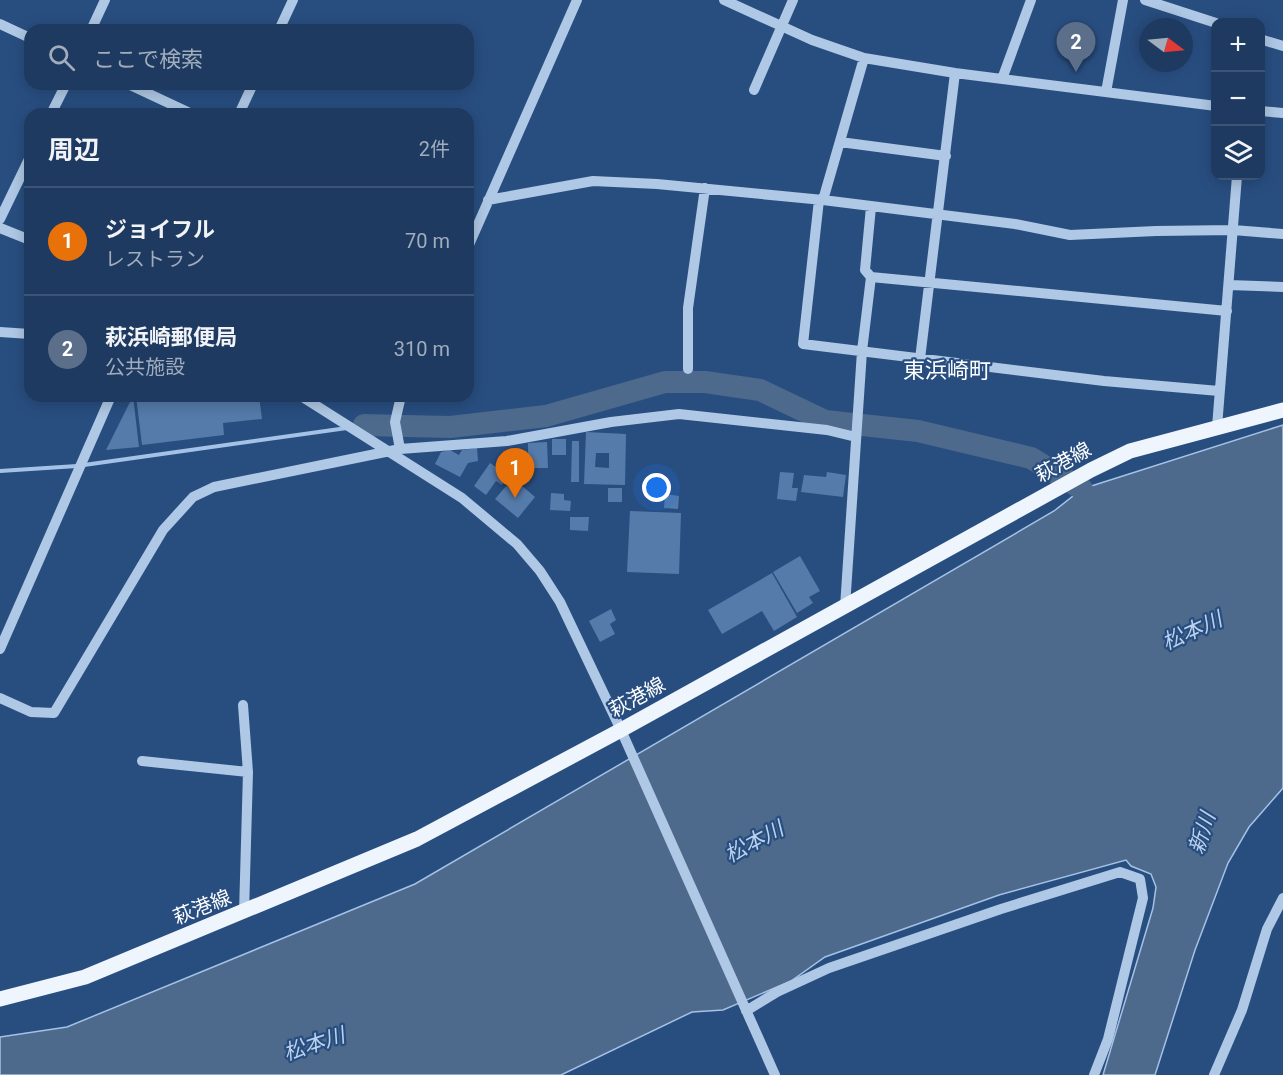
<!DOCTYPE html>
<html lang="ja">
<meta charset="utf-8">
<style>
:root{--surface:#1e3a60;--page:#264166;--text:#f1f3f6;--muted:#a1adbd;--line:#3c5475;--accent:#90b9f0}
body{margin:0;font-family:Roboto,"Noto Sans JP",sans-serif;background:var(--page);color:var(--text)}
.controls{position:absolute;right:18px;top:18px;display:grid;overflow:hidden;border-radius:12px;box-shadow:0 3px 15px #0003}
.controls button{width:54px;height:54px;display:grid;place-items:center;padding:0;border:0;border-bottom:2px solid var(--line);background:var(--surface);color:var(--text);font:30px sans-serif}
.compass{position:absolute;left:1139px;top:18px;width:54px;height:54px;border-radius:50%;background:var(--surface);box-shadow:0 3px 15px #0003;rotate:106deg}
.you{position:absolute;left:657px;top:488px;width:21px;height:21px;margin:-15px;border:4px solid #fff;border-radius:50%;background:#1a73e8;box-shadow:0 0 0 9px #1a73e833}
.badge{display:grid;place-items:center;width:39px;height:39px;border-radius:50%;background:var(--accent);color:#fff;font-size:20px;font-weight:700}
.pin{position:absolute;translate:-50% -50px;filter:drop-shadow(0 2px 3px #0008)}
.pin::after{content:'';position:absolute;top:32px;width:21px;height:18px;background:inherit;clip-path:polygon(0 0,100% 0,50% 100%)}
.list{margin:0;padding:0;list-style:none}
h2{display:flex;justify-content:space-between;align-items:center;height:78px;margin:0;padding:0 24px;font-size:26px}
h2 small{font-size:20px;font-weight:400;color:var(--muted)}
.list li{display:grid;grid-template-columns:39px 1fr auto;gap:18px;align-items:center;box-sizing:border-box;height:108px;padding:0 24px;border-top:2px solid var(--line)}
.list b{display:block;font-size:22px;white-space:nowrap}
.list p{margin:0;font-size:20px;white-space:nowrap;color:var(--muted)}
.list em{font-size:20px;font-style:normal;color:var(--muted)}
.icon{flex:none;width:33px;height:33px;fill:none;stroke:currentColor;stroke-width:2;stroke-linecap:round;stroke-linejoin:round}
.map{position:relative;flex:none;width:1283px;height:1075px;overflow:hidden}
.search{position:absolute;background:var(--surface);box-shadow:0 3px 15px #0003;left:24px;top:24px;width:450px;height:66px;display:flex;align-items:center;gap:15px;box-sizing:border-box;padding:0 21px;border-radius:18px;color:var(--muted);font-size:22px}
.panel{position:absolute;background:var(--surface);box-shadow:0 3px 15px #0003;left:24px;top:108px;width:450px;height:294px;border-radius:18px}
.map>svg:first-child{display:block}
</style>
<div class="map">
<svg width="1283" height="1075" viewBox="0 0 1283 1075">
<rect width="100%" height="100%" fill="#284e80"/>
<path fill="#4d698c" stroke="#a4c2e6" stroke-width="1.5" d="M1283 425V788L1249 827 1228 863 1195 950 1155 1075H1103L1153 908 1156 887 1151 874 1131 866 1126 860 999 895 825 957 791 981 723 1010 692 1012 561 1075H0V1037L67 1027 415 884 1054 511 1082 489Z"/>
<g fill="none" stroke-linecap="round" stroke-linejoin="round">
<path stroke="#a4c2e6" stroke-width="4" d="M355 426 364 425
M84 465 347 428
M0 471 77 466"/>
<path stroke="#4d698c" stroke-width="22" d="M364 425 450 427 546 416 665 382H705L760 390 825 421 918 431 1031 458 1082 489"/>
</g>
<path fill="#557baa" fill-rule="evenodd" d="M133 396 139 447 106 450Z
M136 396H259L262 419 223 423 224 435 142 445Z
M586 432 626 434 625 485 584 484ZM596 453H609V468L595 467Z
M552 439H566V455H552Z
M572 441H579V482H571Z
M547 442 548 468H528V443Z
M477 448 478 461 468 463 460 477 435 464 441 452 450 450 459 455 462 450Z
M490 463 509 476 502 485 496 481 486 495 474 486Z
M780 472 794 473 792 488H798L796 501 777 499Z
M827 472 846 475 843 497 801 492 804 475 826 477Z
M513 478 535 497 518 518 495 499Z
M608 488H622V502H608Z
M551 493 564 494V500L571 501 570 511 550 510Z
M665 494 679 496 678 509 664 508Z
M630 511 681 513 679 574 627 572Z
M570 517H589L588 531 570 530Z
M800 556 820 591 809 597 813 603 797 613 773 572Z
M772 573 797 617 774 631 762 611 722 634 708 610Z
M611 609 616 620 610 624 615 634 600 642 589 621Z"/>
<g fill="none" stroke-linecap="round" stroke-linejoin="round">
<path stroke="#afc8e5" stroke-width="10" d="M724 0 812 40 864 58 955 73 1216 106
M1145 0 1216 23
M0 24 30 38
M91 30 105 0
M279 30 293 0
M1260 39 1283 46
M1002 79 1031 0
M128 84 192 114
M754 90 793 0
M1106 92 1123 0
M1260 111 1283 113
M51 114 66 84
M239 114 253 84
M840 142 946 156
M488 200 593 181 657 184 823 200 1015 224 1070 235 1156 231 1233 230 1283 234
M819 200 803 344 1104 381 1219 391
M823 200 864 58
M0 219 30 157
M0 228 30 240
M468 247 577 0
M871 277 1227 311
M1229 285 1283 287
M0 332 30 334
M920 359 955 73
M688 369V308L705 188
M301 396 462 498 517 544 540 571 560 602 621 730 775 1075
M1217 427 1237 176
M400 449 395 422 401 396
M845 607 862 351 871 277 865 270 871 207
M0 649 111 396
M0 698 31 712 54 713 163 530 193 497 214 487 400 449 507 441 611 422 679 414 827 430 856 437
M243 705 248 772 244 913
M142 761 248 772
M746 1011 777 992 829 968 1001 909 1120 872 1140 879 1143 898 1108 1039 1094 1075
M1214 1075 1242 1010 1267 929 1283 898"/>
<path stroke="#eff5fd" stroke-width="15" d="M0 999 85 977 417 839 621 730 1091 470 1130 451 1283 410"/>
</g>
<g text-anchor="middle" dominant-baseline="central" stroke-width="4.5" stroke-linejoin="round" paint-order="stroke">
<g font-size="20" fill="#fff" stroke="#284e80">
<text transform="translate(1063 462) rotate(-29)">萩港線</text>
<text transform="translate(637 697) rotate(-29)">萩港線</text>
<text transform="translate(202 907) rotate(-22)">萩港線</text>
</g>
<g font-size="21" font-style="italic" fill="#bad2ed" stroke="#284e80">
<text transform="translate(1192 631) rotate(-24)">松本川</text>
<text transform="translate(1202 833) rotate(-72)">新川</text>
<text transform="translate(754 842) rotate(-28)">松本川</text>
<text transform="translate(314 1044) rotate(-18)">松本川</text>
</g>
<g font-size="22" fill="#fff" stroke="#284e80">
<text x="947" y="370">東浜崎町</text>
</g>
</g>
</svg>
<div class="controls">
<button>+</button>
<button>−</button>
<button><svg class="icon" aria-label="layers" viewBox="0 0 24 24"><path d="M12 4l9 5-9 5-9-5zM3 14l9 5 9-5"/></svg></button>
</div>
<svg class="compass" viewBox="-18 -18 36 36"><path d="M0-13l5 13h-10z" fill="#e53935"/><path d="M0 13l5-13h-10z" fill="#a1adbd"/></svg>
<div class="you"></div>
<div class="pin badge" style="left:515px;top:498px;background:#e8710a">1</div>
<div class="pin badge" style="left:1076px;top:72px;background:#5c6f8a">2</div>
<div class="search"><svg class="icon" aria-label="search" viewBox="0 0 24 24"><circle cx="10" cy="10" r="6"/><path d="M15 15l6 6"/></svg>ここで検索</div>
<section class="panel">
<h2>周辺<small>2件</small></h2>
<ul class="list">
<li><span class="badge" style="background:#e8710a">1</span><div><b>ジョイフル</b><p>レストラン</p></div><em>70 m</em></li>
<li><span class="badge" style="background:#5c6f8a">2</span><div><b>萩浜崎郵便局</b><p>公共施設</p></div><em>310 m</em></li>
</ul>
</section>
</div>
